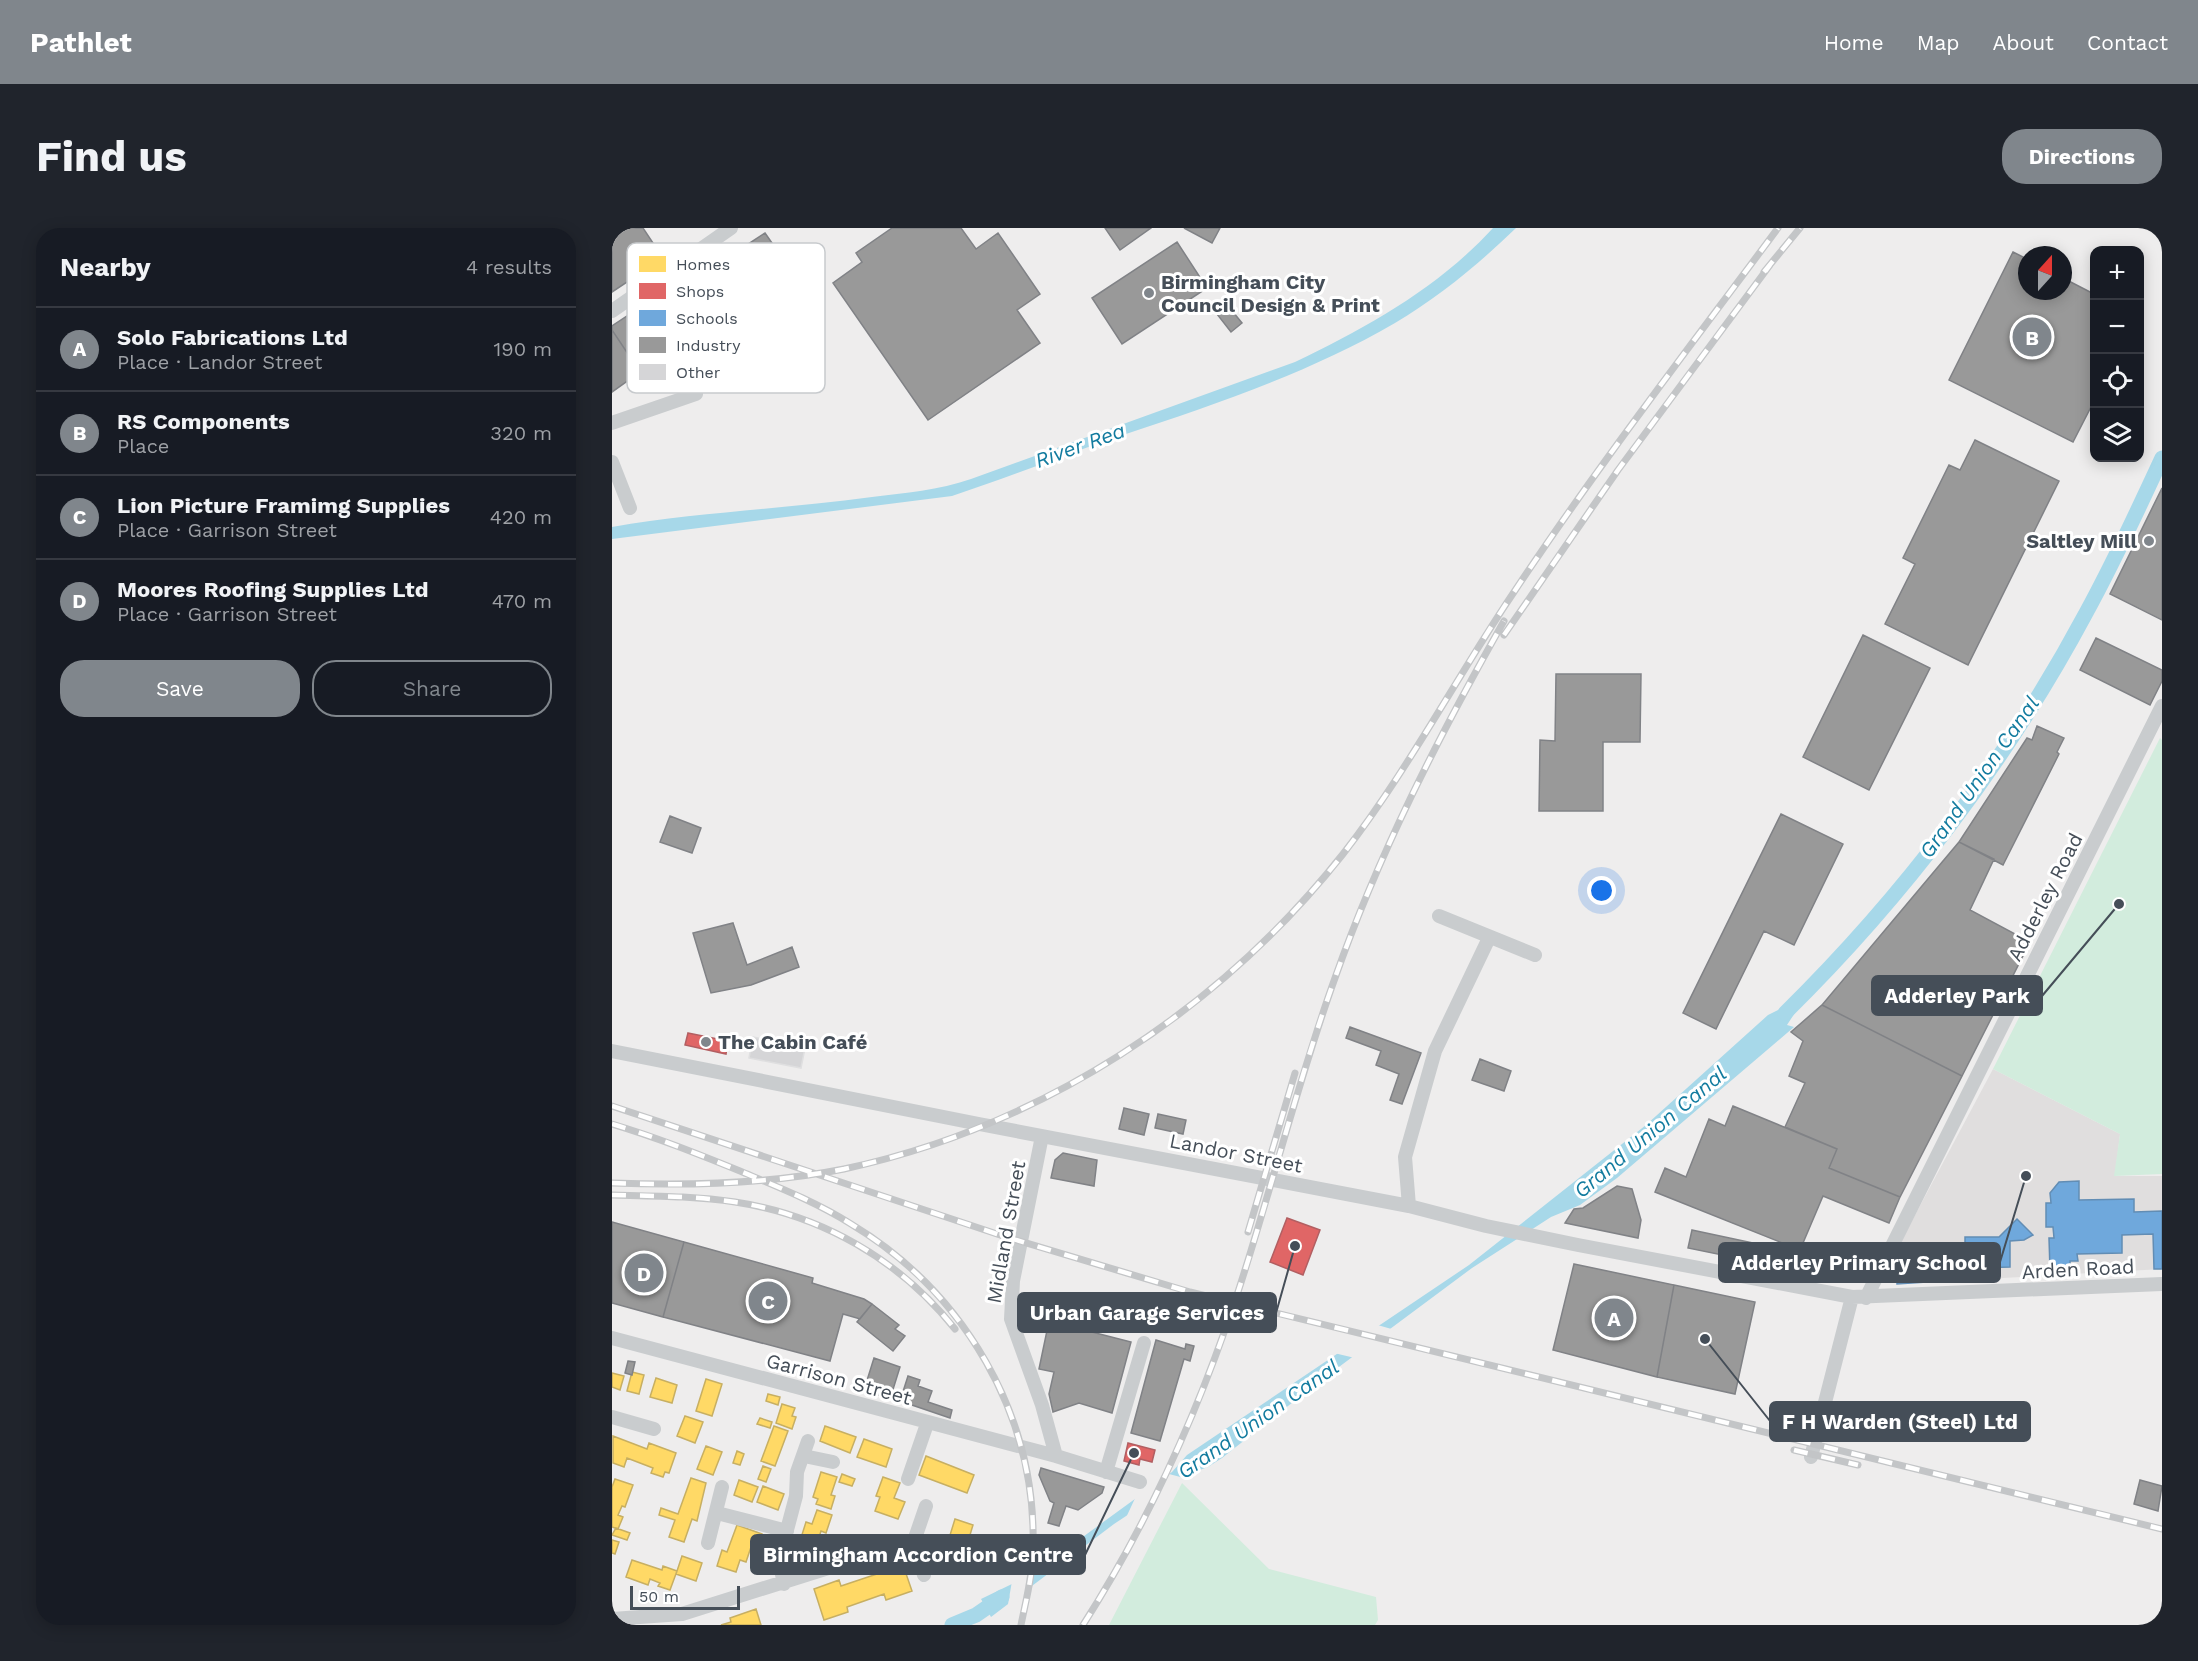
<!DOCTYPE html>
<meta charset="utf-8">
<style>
:root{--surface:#171b24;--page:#20242c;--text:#f1f3f6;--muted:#9ea1a6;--line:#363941;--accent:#80868c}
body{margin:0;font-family:"Work Sans",sans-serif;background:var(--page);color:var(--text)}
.controls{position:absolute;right:18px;top:18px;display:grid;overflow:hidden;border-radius:12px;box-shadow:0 3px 15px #0003}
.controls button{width:54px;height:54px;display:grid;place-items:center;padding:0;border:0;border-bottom:2px solid var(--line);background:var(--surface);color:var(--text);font:30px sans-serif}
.compass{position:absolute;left:1406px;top:18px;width:54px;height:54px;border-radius:50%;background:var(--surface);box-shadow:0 3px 15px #0003;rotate:21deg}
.scale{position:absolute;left:18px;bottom:15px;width:110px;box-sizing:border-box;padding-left:6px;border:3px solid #454e58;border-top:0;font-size:16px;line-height:21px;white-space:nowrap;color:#454e58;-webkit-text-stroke:4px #fff;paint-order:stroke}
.you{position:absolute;left:990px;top:663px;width:21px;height:21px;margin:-15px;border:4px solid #fff;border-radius:50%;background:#1a73e8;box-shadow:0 0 0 9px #1a73e833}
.badge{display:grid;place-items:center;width:39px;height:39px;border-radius:50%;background:var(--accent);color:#fff;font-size:20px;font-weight:700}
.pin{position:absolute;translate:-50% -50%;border:3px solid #fff;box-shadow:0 2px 6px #0006}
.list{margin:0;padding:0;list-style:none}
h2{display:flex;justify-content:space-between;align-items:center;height:78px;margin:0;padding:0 24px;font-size:26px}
h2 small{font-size:20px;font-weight:400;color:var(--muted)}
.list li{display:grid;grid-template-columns:39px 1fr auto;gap:18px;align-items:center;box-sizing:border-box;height:84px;padding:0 24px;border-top:2px solid var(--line)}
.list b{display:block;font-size:22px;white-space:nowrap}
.list p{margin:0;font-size:20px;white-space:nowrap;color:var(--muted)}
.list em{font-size:20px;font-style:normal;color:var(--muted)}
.actions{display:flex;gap:12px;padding:18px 24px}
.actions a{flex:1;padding:14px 0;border:2px solid var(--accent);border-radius:24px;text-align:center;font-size:21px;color:var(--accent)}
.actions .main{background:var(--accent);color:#fff}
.icon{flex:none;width:33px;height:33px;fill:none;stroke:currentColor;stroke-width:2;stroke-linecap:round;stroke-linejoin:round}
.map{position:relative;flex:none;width:1550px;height:1397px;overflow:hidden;border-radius:24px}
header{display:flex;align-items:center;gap:36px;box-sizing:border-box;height:84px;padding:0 30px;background:var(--accent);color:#fff}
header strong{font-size:28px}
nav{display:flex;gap:33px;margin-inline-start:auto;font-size:21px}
.intro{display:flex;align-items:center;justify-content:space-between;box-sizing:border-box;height:144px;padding:0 36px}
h1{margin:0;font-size:42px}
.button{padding:15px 27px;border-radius:24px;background:var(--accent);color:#fff;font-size:21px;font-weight:700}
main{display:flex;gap:36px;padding:0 36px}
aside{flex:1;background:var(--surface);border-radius:24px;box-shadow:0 3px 15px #0003}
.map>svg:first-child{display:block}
</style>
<header>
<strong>Pathlet</strong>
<nav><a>Home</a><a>Map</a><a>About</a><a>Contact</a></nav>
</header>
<div class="intro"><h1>Find us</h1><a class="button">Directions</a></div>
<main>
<aside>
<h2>Nearby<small>4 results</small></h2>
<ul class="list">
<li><span class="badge">A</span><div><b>Solo Fabrications Ltd</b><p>Place · Landor Street</p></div><em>190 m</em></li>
<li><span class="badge">B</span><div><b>RS Components</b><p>Place</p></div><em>320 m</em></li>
<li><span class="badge">C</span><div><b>Lion Picture Framimg Supplies</b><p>Place · Garrison Street</p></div><em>420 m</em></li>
<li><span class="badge">D</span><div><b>Moores Roofing Supplies Ltd</b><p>Place · Garrison Street</p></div><em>470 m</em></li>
</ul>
<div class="actions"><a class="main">Save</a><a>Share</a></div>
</aside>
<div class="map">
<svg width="1550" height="1397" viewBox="0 0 1550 1397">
<rect width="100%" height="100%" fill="#eeeded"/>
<path fill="#e0dede" d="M1381 841 1508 906 1503 948H1550V1041L1285 1056V1021Z"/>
<path fill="#d2ecdd" d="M1548 510 1550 512V946L1502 948 1508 906 1381 841Z
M570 1255 657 1341 764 1369 766 1392 763 1397H497Z"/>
<path fill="#a7d8e9" d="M881 0H904C868 35 827 69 783 95 699 144 604 176 511 207 454 226 398 249 340 268L0 311V299C86 284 173 281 260 269 293 265 327 262 359 251L683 134C756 99 826 60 881 0Z
M1185 768 1190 774 1175 797 1182 799 1005 950 968 977 939 989 860 1040 700 1159 610 1230 596 1239 579 1245 502 1296 379 1389 369 1371 402 1355 423 1339 446 1327 560 1244 575 1227 857 1037 1034 897 1156 787 1178 776Z"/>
<path fill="#eeeded" d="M762 1096 783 1102 743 1130 722 1125Z
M559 1241 557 1246 576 1251 512 1294 525 1266Z
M421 1337 417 1366 395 1382 400 1353Z"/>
<path fill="#ffd966" stroke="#c7af62" stroke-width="1.5" d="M20 1144 32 1147 27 1166 15 1163Z
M0 1145 12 1148 8 1162 0 1159Z
M44 1150 65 1157 60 1175 38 1169Z
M94 1151 110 1156 100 1188 84 1183Z
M156 1166 168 1169 166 1177 154 1173Z
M170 1176 183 1180 180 1188 184 1189 180 1201 164 1195Z
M73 1188 91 1194 83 1215 65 1208Z
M148 1190 160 1194 158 1200 145 1196Z
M162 1198 176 1203 163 1238 149 1233Z
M213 1198 244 1209 238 1225 208 1213Z
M1 1208 35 1221 37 1215 64 1225 57 1245 53 1244 51 1249 39 1245 41 1240 15 1230 12 1239 1 1235Z
M252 1211 280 1221 274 1239 245 1229Z
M94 1218 110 1224 101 1247 85 1241Z
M125 1223 132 1226 128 1237 121 1235Z
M314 1228 362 1247 355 1265 307 1247Z
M151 1238 159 1241 154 1254 146 1251Z
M209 1244 225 1249 219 1267 223 1268 219 1281 204 1276 206 1271 201 1269Z
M230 1246 243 1251 240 1258 227 1254Z
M271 1249 288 1255 282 1270 293 1274 286 1291 263 1283 268 1269 264 1268Z
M79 1250 94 1255 85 1293 80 1291 72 1314 57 1309 63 1292 47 1287 49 1280 66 1286Z
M3 1251 21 1257 13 1279 10 1278 6 1287 11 1289 6 1301 0 1299V1259Z
M127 1252 146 1259 140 1274 122 1267Z
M151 1258 172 1266 166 1282 145 1274Z
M205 1282 220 1287 214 1305 209 1303 204 1318 207 1319 205 1326 193 1322 196 1316 188 1313 194 1294 200 1296Z
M343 1291 361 1297 351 1330 357 1331 354 1341 330 1333Z
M125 1297 150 1306 146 1318 140 1316 134 1334 128 1332 124 1344 105 1338 110 1322 115 1324Z
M4 1300 18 1305 15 1312 0 1307Z
M0 1312 7 1314 3 1326 0 1325Z
M70 1328 90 1335 84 1353 64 1346Z
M20 1332 50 1342 51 1338 65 1343 58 1362 46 1358 48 1355 38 1351 36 1357 14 1349Z
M290 1334 300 1363 274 1372 272 1366 235 1379 236 1384 212 1392 202 1361 227 1352 229 1358 265 1346 264 1342Z
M144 1381 149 1397H109L119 1394 118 1390Z"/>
<path fill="#e06666" stroke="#b25f62" stroke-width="1.5" d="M76 805 116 813 114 826 73 817Z
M675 990 708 1002 691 1047 658 1034Z
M516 1215 543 1222 540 1234 528 1231 527 1237 512 1233Z"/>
<path fill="#6fa8dc" stroke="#628db4" stroke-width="1.5" d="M1467 953V972L1522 971V984L1550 983V1041H1542L1541 1006 1510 1007V1025L1465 1026 1466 1033H1458V1042H1438L1437 1010H1442L1441 999H1434V975H1439L1438 965 1447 954Z
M1405 991 1421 1007 1412 1012 1398 1013V1039L1360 1040V1051L1285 1056V1021H1353V1009H1387Z"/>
<path fill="#999" stroke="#808286" stroke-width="1.5" d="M0 0H31L51 30 0 64Z
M280 0H349L364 21 386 5 428 66 405 82 428 115 316 192 221 55 250 34 244 25Z
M493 0H539L508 22Z
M493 0H539L508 22Z
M572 0H608L600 15Z
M153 5 197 68 173 84 142 39 137 42 124 24Z
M565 14 595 60 510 116 480 70Z
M1401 24 1415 31V63H1451V50L1482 66V173L1461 214 1337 152Z
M612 73 630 95 619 104 601 81Z
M27 80 57 125 28 144 0 102V98Z
M0 102 28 144 0 164Z
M1363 212 1447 253 1356 437 1273 396 1303 336 1291 330 1337 237 1348 242Z
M1550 260V392L1498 366Z
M1251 407 1318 440 1257 562 1191 529Z
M1484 410 1550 442V453L1538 477 1468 442Z
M944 446H1029L1028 514H991V583H927L928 512 943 513Z
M1425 498 1452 510 1445 524 1447 526 1391 637 1347 614 1415 510 1420 512Z
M1169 586 1231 616 1182 717 1152 703 1104 801 1071 785Z
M58 588 89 600 80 625 48 614Z
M1347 614 1382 631 1358 682 1418 714 1350 848 1210 777Z
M121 695 135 737 180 719 187 739 139 757 99 765 81 705Z
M1210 777 1350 848 1288 969 1217 940 1225 921 1173 899 1193 855 1177 848 1191 813 1179 804Z
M738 799 809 825 790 876 778 872 787 846 764 837 769 823 734 810Z
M868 831 899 843 892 863 860 852Z
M1121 878 1225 921 1217 940 1288 969 1277 995 1211 968 1188 1022 1043 964 1053 940 1074 949 1097 891 1113 898Z
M512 880 537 886 532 907 507 901Z
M546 886 574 892 571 906 543 900Z
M451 925 485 932 482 958 439 950 443 932Z
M1005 958 1020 961 1029 992 1026 1010 953 995 962 981 971 980Z
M0 994 72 1014 51 1089 0 1075Z
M1080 1002 1192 1026 1189 1043 1076 1020Z
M72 1014 201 1050 200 1055 252 1071 260 1076 248 1091 231 1086 218 1133 51 1089Z
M962 1036 1062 1057 1045 1149 941 1122Z
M1062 1057 1143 1074 1123 1166 1045 1149Z
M260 1076 287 1097 283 1101 293 1108 281 1123 245 1094Z
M437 1093 519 1114 500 1185 467 1175 441 1184 437 1166 442 1144 427 1141Z
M544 1112 573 1121 574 1116 582 1118 578 1133 572 1131 548 1213 519 1205Z
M262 1130 288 1139 278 1171 252 1162Z
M16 1133 23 1134 20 1147 13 1145Z
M296 1148 308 1152 306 1158 320 1163 316 1174 340 1182 338 1190 288 1173Z
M429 1240 492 1259 490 1265 466 1282 454 1278 447 1298 436 1295 442 1275 438 1273 427 1247Z
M1528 1252 1550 1258 1546 1283 1522 1276Z"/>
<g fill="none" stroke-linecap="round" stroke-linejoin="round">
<path stroke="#a7d8e9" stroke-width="15" d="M1173 785C1291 669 1396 531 1474 385 1502 334 1526 282 1550 230
M340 1397 364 1387 390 1369"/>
</g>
<path fill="#d5d5d7" stroke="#dfdfe0" stroke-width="1.5" d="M141 809 193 820 189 840 137 830Z"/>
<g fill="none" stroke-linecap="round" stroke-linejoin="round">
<path stroke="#c9ccce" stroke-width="14" d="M0 83 119 0
M0 195 84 166
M0 234 18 280
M827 688 923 727
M0 823 367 896 797 978 874 998 966 1017 1240 1069 1550 1056
M430 908 401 1053 399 1091 430 1177 444 1228 528 1254
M797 978 793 929 823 823 877 710
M1254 1070 1550 478
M0 1110 444 1228
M0 1189 42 1201
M192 1228 221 1234
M1199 1229 1240 1069
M494 1244 532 1115
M296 1251 315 1196
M105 1285 175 1303
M302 1313 314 1278
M302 1313 312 1347
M96 1315 110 1259
M172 1356 167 1332 184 1268 185 1244 196 1213
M0 1391 70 1386 302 1313"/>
<defs>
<path id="rail" d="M1152 44 1188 0
M892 407 1006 242 1158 37
M0 878 391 1008 578 1064 1550 1301
M0 896C44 909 86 926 128 943 166 959 204 974 239 996 352 1064 425 1187 421 1321 421 1346 414 1372 409 1397
M0 955C77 958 156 956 232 941 428 899 607 783 731 626 795 544 844 450 902 364 985 239 1077 120 1166 0
M0 967C41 968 83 968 123 974 210 987 288 1032 343 1101
M636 1004 683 845
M1182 1222 1246 1237
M471 1397C536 1295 586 1184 624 1070 659 964 685 855 723 750 767 625 827 508 892 393"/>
</defs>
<use href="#rail" stroke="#c3c5c7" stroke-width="7"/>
<use href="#rail" stroke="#fff" stroke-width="4.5" stroke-dasharray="14" stroke-linecap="butt"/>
</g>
<g fill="#80868c" stroke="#fff" stroke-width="2">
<circle cx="537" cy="65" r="6"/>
<circle cx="1537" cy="313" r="6"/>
<circle cx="94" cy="814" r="6"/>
</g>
<g text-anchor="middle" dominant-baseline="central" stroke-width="6" stroke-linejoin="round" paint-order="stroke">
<g font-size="20" font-weight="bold" fill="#454e58" stroke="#fff" text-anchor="start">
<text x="549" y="54">Birmingham City<tspan x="549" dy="23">Council Design &amp; Print</tspan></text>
<text x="1525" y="313" text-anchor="end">Saltley Mill</text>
<text x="106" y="814">The Cabin Café</text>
</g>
<g font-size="20" fill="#454e58" stroke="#fff">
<text transform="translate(1433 669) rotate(-63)">Adderley Road</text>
<text transform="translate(624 925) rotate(11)">Landor Street</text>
<text transform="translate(394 1004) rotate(-80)">Midland Street</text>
<text transform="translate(1466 1041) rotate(-3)">Arden Road</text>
<text transform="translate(227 1151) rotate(15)">Garrison Street</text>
</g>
<g font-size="21" font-style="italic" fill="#127b9f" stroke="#fff">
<text transform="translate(468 217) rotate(-20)">River Rea</text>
<text transform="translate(1367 549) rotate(-55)">Grand Union Canal</text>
<text transform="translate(1038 904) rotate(-40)">Grand Union Canal</text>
<text transform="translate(646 1191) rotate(-35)">Grand Union Canal</text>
</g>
</g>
<rect x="15" y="15" width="198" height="150" rx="9" fill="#fff" stroke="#c7cacd" stroke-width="1.5"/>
<rect x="27" y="28" width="27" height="16" fill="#ffd966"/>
<rect x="27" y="55" width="27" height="16" fill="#e06666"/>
<rect x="27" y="82" width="27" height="16" fill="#6fa8dc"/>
<rect x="27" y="109" width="27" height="16" fill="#999"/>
<rect x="27" y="136" width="27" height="16" fill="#d5d5d7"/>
<g font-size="16" fill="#454e58">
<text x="64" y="42">Homes</text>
<text x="64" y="69">Shops</text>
<text x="64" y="96">Schools</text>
<text x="64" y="123">Industry</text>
<text x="64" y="150">Other</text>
</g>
<path fill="none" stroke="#454e58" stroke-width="2" d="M1507 676L1430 768M1414 948L1388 1034M683 1018L664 1085M1093 1111L1158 1193M522 1225L473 1327"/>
<g fill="#454e58" stroke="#fff" stroke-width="2">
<circle cx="1507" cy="676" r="6"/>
<circle cx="1414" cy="948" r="6"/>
<circle cx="683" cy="1018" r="6"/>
<circle cx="1093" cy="1111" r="6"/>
<circle cx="522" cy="1225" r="6"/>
</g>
<g fill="#454e58" stroke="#454e58" stroke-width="2">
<rect x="1260" y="748" width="170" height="39" rx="6"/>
<rect x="1107" y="1015" width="281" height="39" rx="6"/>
<rect x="406" y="1065" width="258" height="39" rx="6"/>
<rect x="1158" y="1174" width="260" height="39" rx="6"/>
<rect x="139" y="1307" width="334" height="39" rx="6"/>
</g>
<g font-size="21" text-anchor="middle" font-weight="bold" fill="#fff">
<text x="1345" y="775">Adderley Park</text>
<text x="1247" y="1042">Adderley Primary School</text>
<text x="535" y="1092">Urban Garage Services</text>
<text x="1288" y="1201">F H Warden (Steel) Ltd</text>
<text x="306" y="1334">Birmingham Accordion Centre</text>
</g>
</svg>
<div class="controls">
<button>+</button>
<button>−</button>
<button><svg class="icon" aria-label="locate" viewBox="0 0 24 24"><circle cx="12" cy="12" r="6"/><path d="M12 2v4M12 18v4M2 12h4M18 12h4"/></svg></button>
<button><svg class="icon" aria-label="layers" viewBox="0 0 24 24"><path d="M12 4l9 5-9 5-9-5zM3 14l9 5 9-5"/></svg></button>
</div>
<svg class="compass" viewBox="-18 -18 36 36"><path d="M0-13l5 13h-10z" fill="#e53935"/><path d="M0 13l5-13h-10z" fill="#9ea1a6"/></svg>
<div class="scale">50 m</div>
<div class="you"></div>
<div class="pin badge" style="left:1002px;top:1090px">A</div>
<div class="pin badge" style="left:1420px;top:109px">B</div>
<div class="pin badge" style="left:156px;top:1073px">C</div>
<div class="pin badge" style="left:32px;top:1045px">D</div>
</div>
</main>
